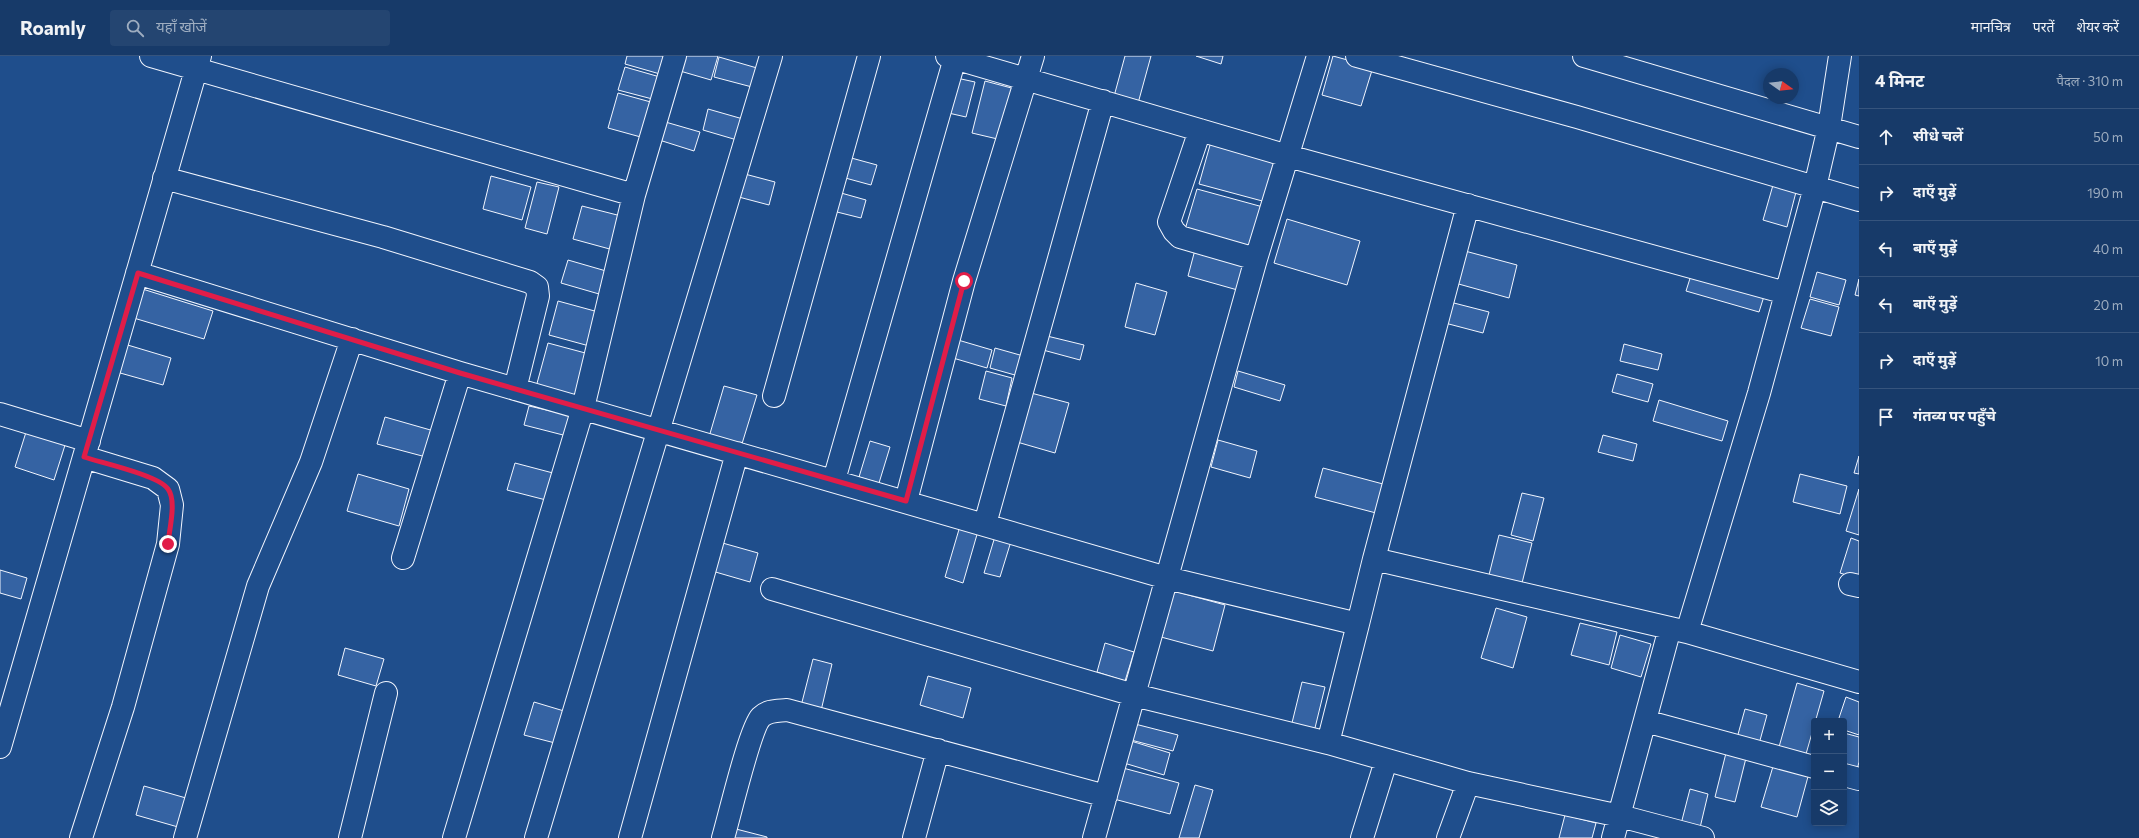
<!DOCTYPE html>
<html lang="hi">
<meta charset="utf-8">
<style>
:root{--surface:#173a69;--page:#244571;--text:#f1f3f6;--muted:#9eadc0;--line:#36547d}
body{margin:0;font-family:Commissioner,"Noto Sans Devanagari",sans-serif;background:var(--page);color:var(--text)}
.controls{position:absolute;right:12px;bottom:12px;display:grid;overflow:hidden;border-radius:4px;box-shadow:0 2px 10px #0003}
.controls button{width:36px;height:36px;display:grid;place-items:center;padding:0;border:0;border-bottom:1px solid var(--line);background:var(--surface);color:var(--text);font:20px sans-serif}
.compass{position:absolute;left:1763px;top:12px;width:36px;height:36px;border-radius:50%;background:var(--surface);box-shadow:0 2px 10px #0003;rotate:105deg}
.stop{position:absolute;width:12px;height:12px;margin:-9px;border:3px solid #e11d48;border-radius:50%;background:#fff}
.stop.end{background:#e11d48;border-color:#fff;box-shadow:0 1px 4px #0008}
.list{margin:0;padding:0;list-style:none}
h2{display:flex;justify-content:space-between;align-items:center;height:52px;margin:0;padding:0 16px;font-size:17px}
h2 small{font-size:13px;font-weight:400;color:var(--muted)}
.list li{display:grid;grid-template-columns:26px 1fr auto;gap:12px;align-items:center;box-sizing:border-box;height:56px;padding:0 16px;border-top:1px solid var(--line)}
.list b{display:block;font-size:15px;white-space:nowrap}
.list em{font-size:13px;font-style:normal;color:var(--muted)}
.icon{flex:none;width:22px;height:22px;fill:none;stroke:currentColor;stroke-width:2;stroke-linecap:round;stroke-linejoin:round}
.map{position:relative;flex:none;width:1859px;height:782px;overflow:hidden}
header{display:flex;align-items:center;gap:24px;box-sizing:border-box;height:56px;padding:0 20px;background:var(--surface);border-bottom:1px solid var(--line)}
header strong{font-size:19px}
nav{display:flex;gap:22px;margin-inline-start:auto;font-size:14px}
.search{width:280px;height:36px;background:var(--page);display:flex;align-items:center;gap:10px;box-sizing:border-box;padding:0 14px;border-radius:4px;color:var(--muted);font-size:15px}
main{display:flex}
aside{flex:1;background:var(--surface)}
.map>svg:first-child{display:block}
</style>
<header>
<strong>Roamly</strong>
<div class="search"><svg class="icon" aria-label="search" viewBox="0 0 24 24"><circle cx="10" cy="10" r="6"/><path d="M15 15l6 6"/></svg>यहाँ खोजें</div>
<nav><a>मानचित्र</a><a>परतें</a><a>शेयर करें</a></nav>
</header>
<main>
<div class="map">
<svg width="1859" height="782" viewBox="0 0 1859 782">
<rect width="100%" height="100%" fill="#1f4e8c"/>
<path fill="#3563a3" stroke="#f2f6ff" d="M627 0H673L667 20 625 8Z
M684 0H718L711 24 680 15Z
M1125 0H1151L1137 51 1113 44Z
M1196 0H1223L1221 8Z
M1333 0 1373 11 1361 50 1322 39Z
M719 1 757 12 752 31 714 21Z
M625 11 667 23 660 45 618 34Z
M952 21 975 26 966 61 944 56Z
M985 25 1019 34 1006 85 972 77Z
M618 37 658 48 648 83 608 72Z
M708 53 743 63 737 84 703 74Z
M662 65 700 76 694 95 656 83Z
M1212 82 1279 100 1266 146 1199 128Z
M844 100 877 109 871 129 838 120Z
M741 117 775 126 769 149 735 140Z
M491 120 531 131 522 164 483 153Z
M537 126 559 131 547 178 525 172Z
M1773 129 1796 136 1787 171 1763 164Z
M1197 133 1263 151 1250 195 1184 177Z
M834 135 866 144 861 162 829 154Z
M582 150 625 161 617 195 573 183Z
M1287 163 1360 185 1347 229 1274 207Z
M1196 190 1249 205 1241 235 1188 220Z
M1465 195 1517 209 1509 242 1455 227Z
M568 204 613 217 606 240 561 227Z
M1693 213 1766 234 1759 256 1686 235Z
M1817 216 1846 224 1839 249 1810 241Z
M1859 223V240L1855 239Z
M1136 227 1167 236 1155 279 1125 271Z
M136 231 213 255 204 283 127 260Z
M1810 243 1839 251 1831 280 1801 272Z
M558 245 602 257 593 291 549 279Z
M1450 246 1489 256 1483 277 1445 267Z
M1047 280 1084 289 1080 304 1043 294Z
M958 284 992 294 987 312 953 302Z
M121 287 171 302 163 329 113 315Z
M548 287 589 298 577 341 536 331Z
M1624 288 1662 298 1658 314 1620 305Z
M995 292 1027 301 1022 321 990 312Z
M986 315 1012 322 1006 350 979 343Z
M1238 315 1285 329 1280 345 1234 331Z
M1617 318 1653 328 1648 346 1612 336Z
M724 330 757 339 741 391 709 381Z
M1031 337 1069 347 1055 397 1017 386Z
M1659 344 1728 365 1722 385 1653 365Z
M529 350 573 360 567 380 524 369Z
M385 361 434 375 426 401 377 388Z
M27 373 66 386 54 424 15 411Z
M1603 379 1637 388 1633 405 1598 396Z
M1218 384 1257 395 1250 422 1211 411Z
M870 385 890 391 879 427 859 421Z
M1859 400V418L1854 417Z
M515 407 553 417 546 444 507 434Z
M1323 412 1383 428 1376 457 1315 441Z
M358 418 409 433 399 470 347 455Z
M1800 418 1847 430 1840 458 1793 446Z
M1859 433V479L1846 475Z
M1522 437 1544 442 1533 485 1511 479Z
M960 470 978 475 963 527 945 521Z
M996 477 1012 482 1000 521 984 517Z
M1499 479 1532 487 1520 535 1487 527Z
M1851 482 1859 485V523L1840 517Z
M719 486 758 497 750 526 712 515Z
M0 514 27 522 21 543 0 537Z
M1174 535 1225 549 1213 595 1161 581Z
M1496 552 1527 561 1513 612 1481 602Z
M1580 567 1617 576 1609 609 1571 599Z
M1620 579 1651 588 1641 621 1611 612Z
M1105 587 1134 596 1125 625 1097 616Z
M345 592 384 603 376 630 338 619Z
M813 603 832 608 820 659 800 654Z
M928 620 971 632 963 662 920 649Z
M1302 626 1325 631 1314 676 1291 671Z
M1797 627 1824 635 1806 698 1779 691Z
M1846 641 1859 646V679L1844 674V665H1838Z
M534 646 564 655 555 687 524 679Z
M1745 653 1767 659 1759 688 1737 682Z
M1135 668 1178 679 1173 695 1131 684Z
M1844 677 1859 681V706L1856 718 1844 714Z
M1131 685 1170 697 1164 719 1124 707Z
M1727 693 1747 698 1735 746 1715 741Z
M1774 707 1809 717 1797 761 1761 751Z
M1123 712 1179 727 1170 758 1114 743Z
M1195 729 1213 734 1199 782H1179Z
M144 730 186 742 178 771 136 759Z
M1690 733 1708 738 1699 776 1680 772Z
M1565 759 1596 767 1592 782H1559Z
M736 773 767 781V782H734Z"/>
<g fill="none" stroke-linecap="round" stroke-linejoin="round">
<defs>
<path id="street" d="M151 0 634 139
M947 0 1288 100 1786 237
M1357 0 1577 61 1859 144
M1584 0 1859 81
M1200 74 1169 166 1174 175 1180 181 1256 203
M164 122 383 181 530 226 537 231 538 240 515 333
M137 217 460 317 1167 522 1358 568 1374 503 1687 576 1859 626
M774 340 869 0
M0 358 89 385
M834 424 955 2
M906 445 964 225 1033 0
M985 468 1103 45
M403 502 460 317
M1374 503 1468 149
M1850 528 1859 530
M772 533 1134 639 1328 687 1468 727 1620 760 1703 782
M1687 576 1759 337 1815 131 1829 71 1840 0
M1645 665 1814 711
M1328 687 1358 568
M0 691 200 0
M1844 719 1859 723
M81 782 123 651 168 488 172 449 168 433 153 422 84 401
M185 782 258 530 311 406 352 283
M350 782 386 637
M454 782 583 352 634 139 675 0
M536 782 771 0
M630 782 737 397
M723 782C729 762 750 672 761 661 768 654 777 655 787 654L1106 740
M914 782 938 694
M1094 782 1256 203 1318 0
M1362 782 1386 705
M1448 782 1468 727
M1613 782 1670 572"/>
</defs>
<use href="#street" stroke="#f2f6ff" stroke-width="24"/>
<use href="#street" stroke="#1f4e8c" stroke-width="22"/>
</g>
<g fill="none" stroke-linecap="round" stroke-linejoin="round">
<path stroke="#e11d48" stroke-width="5" d="M168 488C169 474 177 445 168 433 158 419 102 407 84 401L138 217 460 317 906 445 964 225"/>
</g>
</svg>
<div class="controls">
<button>+</button>
<button>−</button>
<button><svg class="icon" aria-label="layers" viewBox="0 0 24 24"><path d="M12 4l9 5-9 5-9-5zM3 14l9 5 9-5"/></svg></button>
</div>
<svg class="compass" viewBox="-18 -18 36 36"><path d="M0-13l5 13h-10z" fill="#e53935"/><path d="M0 13l5-13h-10z" fill="#9eadc0"/></svg>
<div class="stop" style="left:964px;top:225px"></div>
<div class="stop end" style="left:168px;top:488px"></div>
</div>
<aside>
<h2>4 मिनट<small>पैदल · 310 m</small></h2>
<ul class="list">
<li><svg class="icon" aria-label="ahead" viewBox="0 0 24 24"><path d="M12 20V5M6 11l6-6 6 6"/></svg><div><b>सीधे चलें</b></div><em>50 m</em></li>
<li><svg class="icon" aria-label="right" viewBox="0 0 24 24"><path d="M7 20v-9h11M14 6l5 5-5 5"/></svg><div><b>दाएँ मुड़ें</b></div><em>190 m</em></li>
<li><svg class="icon" aria-label="left" viewBox="0 0 24 24"><path d="M17 20v-9H6M10 6l-5 5 5 5"/></svg><div><b>बाएँ मुड़ें</b></div><em>40 m</em></li>
<li><svg class="icon" aria-label="left" viewBox="0 0 24 24"><path d="M17 20v-9H6M10 6l-5 5 5 5"/></svg><div><b>बाएँ मुड़ें</b></div><em>20 m</em></li>
<li><svg class="icon" aria-label="right" viewBox="0 0 24 24"><path d="M7 20v-9h11M14 6l5 5-5 5"/></svg><div><b>दाएँ मुड़ें</b></div><em>10 m</em></li>
<li><svg class="icon" aria-label="arrive" viewBox="0 0 24 24"><path d="M6 21V4h12l-3 4 3 4H6"/></svg><div><b>गंतव्य पर पहुँचे</b></div></li>
</ul>
</aside>
</main>
